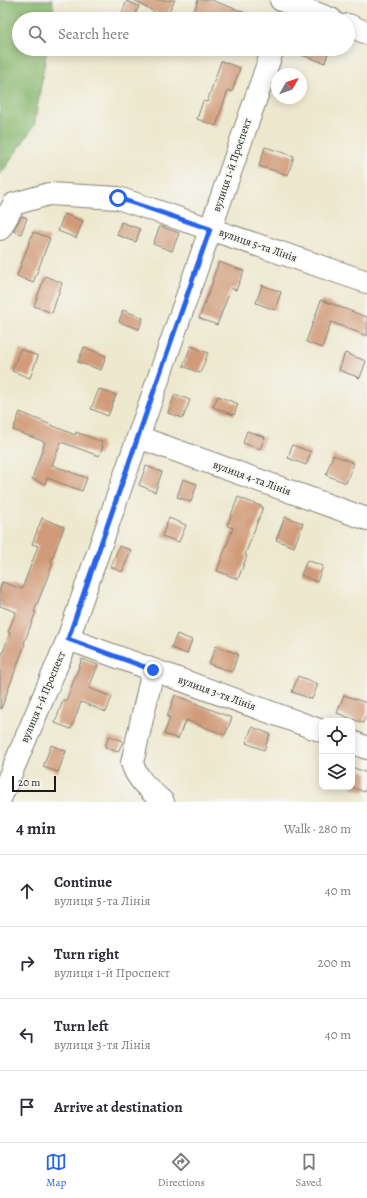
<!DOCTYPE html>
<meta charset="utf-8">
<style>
:root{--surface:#fff;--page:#f7f7f7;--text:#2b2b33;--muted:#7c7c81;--line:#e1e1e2;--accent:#2563eb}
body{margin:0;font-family:Alegreya,serif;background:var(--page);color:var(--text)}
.controls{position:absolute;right:12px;bottom:12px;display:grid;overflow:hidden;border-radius:8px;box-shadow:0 2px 10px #0003}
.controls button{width:36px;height:36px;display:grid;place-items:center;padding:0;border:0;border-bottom:1px solid var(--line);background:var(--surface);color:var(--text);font:20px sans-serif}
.compass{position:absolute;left:271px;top:68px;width:36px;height:36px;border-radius:50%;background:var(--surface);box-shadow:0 2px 10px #0003;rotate:50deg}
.scale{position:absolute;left:12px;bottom:10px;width:44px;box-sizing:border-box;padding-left:4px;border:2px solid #1c1c1c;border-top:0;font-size:11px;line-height:14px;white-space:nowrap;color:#1c1c1c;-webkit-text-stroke:3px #f6f6f2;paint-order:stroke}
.stop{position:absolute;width:12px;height:12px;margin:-9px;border:3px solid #2563eb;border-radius:50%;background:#fff}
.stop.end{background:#2563eb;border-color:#fff;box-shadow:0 1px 4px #0008}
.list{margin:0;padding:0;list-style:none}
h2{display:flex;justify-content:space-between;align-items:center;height:52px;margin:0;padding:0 16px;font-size:17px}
h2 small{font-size:13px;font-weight:400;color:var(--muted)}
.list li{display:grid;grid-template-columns:26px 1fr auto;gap:12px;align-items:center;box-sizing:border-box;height:72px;padding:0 16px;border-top:1px solid var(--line)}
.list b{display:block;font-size:15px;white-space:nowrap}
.list p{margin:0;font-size:13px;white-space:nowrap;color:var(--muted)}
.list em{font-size:13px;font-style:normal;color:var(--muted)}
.icon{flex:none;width:22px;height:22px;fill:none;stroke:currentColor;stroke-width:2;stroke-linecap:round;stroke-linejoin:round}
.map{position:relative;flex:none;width:367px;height:802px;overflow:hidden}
.search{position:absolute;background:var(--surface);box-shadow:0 2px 10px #0003;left:12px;right:12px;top:12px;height:44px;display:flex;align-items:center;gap:10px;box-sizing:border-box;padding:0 14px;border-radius:22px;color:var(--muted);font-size:15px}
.sheet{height:340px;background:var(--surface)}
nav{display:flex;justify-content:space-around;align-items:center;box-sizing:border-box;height:56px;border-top:1px solid var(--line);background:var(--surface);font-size:11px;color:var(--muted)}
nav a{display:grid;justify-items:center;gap:2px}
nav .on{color:var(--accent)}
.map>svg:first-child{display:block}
</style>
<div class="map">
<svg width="367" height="802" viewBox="0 0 367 802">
<rect width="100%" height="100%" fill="#f6f6f2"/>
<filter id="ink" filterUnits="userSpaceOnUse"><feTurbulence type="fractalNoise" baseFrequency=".025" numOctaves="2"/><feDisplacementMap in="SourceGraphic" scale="8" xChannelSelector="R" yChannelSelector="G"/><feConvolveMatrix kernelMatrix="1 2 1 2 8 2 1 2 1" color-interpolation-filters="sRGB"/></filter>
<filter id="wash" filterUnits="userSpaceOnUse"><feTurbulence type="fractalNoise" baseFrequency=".012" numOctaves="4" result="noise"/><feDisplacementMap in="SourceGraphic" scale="16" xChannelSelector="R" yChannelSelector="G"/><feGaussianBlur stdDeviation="0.9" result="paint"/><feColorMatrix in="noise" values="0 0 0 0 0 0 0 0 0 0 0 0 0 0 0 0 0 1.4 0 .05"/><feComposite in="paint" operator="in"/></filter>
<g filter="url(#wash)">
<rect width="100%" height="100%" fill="#ede8ce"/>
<path fill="#8ab870" stroke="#536a46" d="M0 0H52L54 11 53 19H19V49H47L34 126 0 175Z"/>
<g id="blocks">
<path fill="#d19b79" d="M134 0H175L165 18Z
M198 0H211L260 18 259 19H207L193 14Z
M127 1 139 6 133 19H119Z
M289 49H329L325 63 289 51Z
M221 61 240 68 232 92 228 90 216 126 197 119 203 101 207 102Z
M265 147 294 156 288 175 259 166Z
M64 214 83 221 76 238 58 231Z
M22 216 27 218 21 234 13 231Z
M121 222 140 229 136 242 117 235Z
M160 226 179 233 172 251 153 244Z
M33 232 50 238 33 283 17 276Z
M219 262 244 271 236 290 231 288 217 325 199 318 213 281 212 280Z
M45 276 62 283 52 313 34 306Z
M262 285 281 292 275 310 256 303Z
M321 300 367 317V336L331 322 322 348 306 342Z
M123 310 143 318 139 329 119 322Z
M191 346 208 353 200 373 183 366Z
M84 347 106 356 101 370 78 362Z
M20 349 38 356 30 378 12 371Z
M345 353 366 361 360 378 339 370Z
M99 389 116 395 108 416 91 409Z
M175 394 190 400 183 418 168 413Z
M218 396 238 404 234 415 213 407Z
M20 412 75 435 76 432 102 442 101 445 103 446 99 456 61 442 52 465 87 478 82 491 47 478 45 484 32 479 45 442 13 430Z
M247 431 265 437 260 449 243 443Z
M292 445 311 452 306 465 288 458Z
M333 455 354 463 346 483 326 475Z
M146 466 162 472 155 492 139 485Z
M183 479 197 484 191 502 177 497Z
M238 497 263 507 245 555 247 556 238 579 217 571 233 528 227 526Z
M285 517 303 523 294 547 276 540Z
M42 518 64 527 51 562 53 563 34 612H36L24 643 25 644 1 709 0 708V660L10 633 8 632 16 612 0 606V588L2 582 22 589 38 546 32 544Z
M169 518 186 525 179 542 162 536Z
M119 546 131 550 122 572 111 567Z
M307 560 323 566 317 582 301 575Z
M177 634 192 640 187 654 171 648Z
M216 646 238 654 232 672 209 664Z
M82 659 98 665 89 688 112 697 106 712 81 702 71 729 55 723 63 700 66 701Z
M298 676 318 684 312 699 292 692Z
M175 695 232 718 225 735 186 720 185 724 184 723 178 739 164 734 170 718 167 717Z
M344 695 367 703V713L363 723 337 713Z
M252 727 270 734 264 750 246 743Z
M109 736 123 741 118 752 105 747Z
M51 745 66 751 58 772 43 767Z
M352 767 367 773V785L364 792 352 787Z"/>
</g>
</g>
<g filter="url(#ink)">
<use href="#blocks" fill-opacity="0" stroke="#848275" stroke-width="1"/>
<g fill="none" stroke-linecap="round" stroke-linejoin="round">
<defs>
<path id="minor" d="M281 0 331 19
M348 25 367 33
M0 229 14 204 49 194 118 198 367 282
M138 437 367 519
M68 639 322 731
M153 670 132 763C137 780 150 790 163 802
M352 742 367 748
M0 799 68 639 273 49"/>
</defs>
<use href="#minor" stroke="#848275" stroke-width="24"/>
<use href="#minor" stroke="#fff" stroke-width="22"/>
</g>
</g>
<g fill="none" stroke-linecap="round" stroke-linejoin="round" filter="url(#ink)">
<path stroke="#2563eb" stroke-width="5" d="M118 198 210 229 68 639 153 670"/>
</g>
<g text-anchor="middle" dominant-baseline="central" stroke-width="3.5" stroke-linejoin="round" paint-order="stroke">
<g font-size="11" fill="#1c1c1c" stroke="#f6f6f2">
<text transform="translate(232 165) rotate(-71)">вулиця 1-й Проспект</text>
<text transform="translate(258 245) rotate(19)">вулиця 5-та Лінія</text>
<text transform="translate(252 478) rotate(20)">вулиця 4-та Лінія</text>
<text transform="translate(217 693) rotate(20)">вулиця 3-тя Лінія</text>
<text transform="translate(43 697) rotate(-67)">вулиця 1-й Проспект</text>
</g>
</g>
</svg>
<div class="controls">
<button><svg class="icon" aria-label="locate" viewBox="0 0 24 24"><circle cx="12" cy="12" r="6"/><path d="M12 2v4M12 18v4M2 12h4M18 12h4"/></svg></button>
<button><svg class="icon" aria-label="layers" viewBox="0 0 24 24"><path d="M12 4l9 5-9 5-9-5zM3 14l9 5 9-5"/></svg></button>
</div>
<svg class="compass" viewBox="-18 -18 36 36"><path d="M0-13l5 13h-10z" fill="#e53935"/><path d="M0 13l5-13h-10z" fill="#7c7c81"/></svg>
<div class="scale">20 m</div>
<div class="stop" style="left:118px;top:198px"></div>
<div class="stop end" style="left:153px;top:670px"></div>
<div class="search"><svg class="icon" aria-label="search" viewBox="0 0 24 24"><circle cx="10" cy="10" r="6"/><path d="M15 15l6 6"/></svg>Search here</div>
</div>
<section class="sheet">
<h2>4 min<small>Walk · 280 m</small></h2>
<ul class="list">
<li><svg class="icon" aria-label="ahead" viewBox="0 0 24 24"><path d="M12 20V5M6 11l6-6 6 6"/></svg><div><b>Continue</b><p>вулиця 5-та Лінія</p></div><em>40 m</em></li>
<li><svg class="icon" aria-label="right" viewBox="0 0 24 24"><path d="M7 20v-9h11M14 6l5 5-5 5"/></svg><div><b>Turn right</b><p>вулиця 1-й Проспект</p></div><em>200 m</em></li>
<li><svg class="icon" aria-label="left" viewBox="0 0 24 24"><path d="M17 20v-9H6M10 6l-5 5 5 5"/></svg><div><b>Turn left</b><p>вулиця 3-тя Лінія</p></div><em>40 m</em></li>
<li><svg class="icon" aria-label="arrive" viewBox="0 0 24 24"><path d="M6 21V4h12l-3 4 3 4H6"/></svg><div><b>Arrive at destination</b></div></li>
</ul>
</section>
<nav>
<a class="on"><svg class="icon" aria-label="map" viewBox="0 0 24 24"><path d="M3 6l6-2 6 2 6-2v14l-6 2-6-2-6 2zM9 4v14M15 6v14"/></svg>Map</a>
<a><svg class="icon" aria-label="directions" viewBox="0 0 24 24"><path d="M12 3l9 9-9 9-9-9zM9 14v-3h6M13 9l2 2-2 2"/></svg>Directions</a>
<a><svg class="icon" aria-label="saved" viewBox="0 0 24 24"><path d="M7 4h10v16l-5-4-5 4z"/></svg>Saved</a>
</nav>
